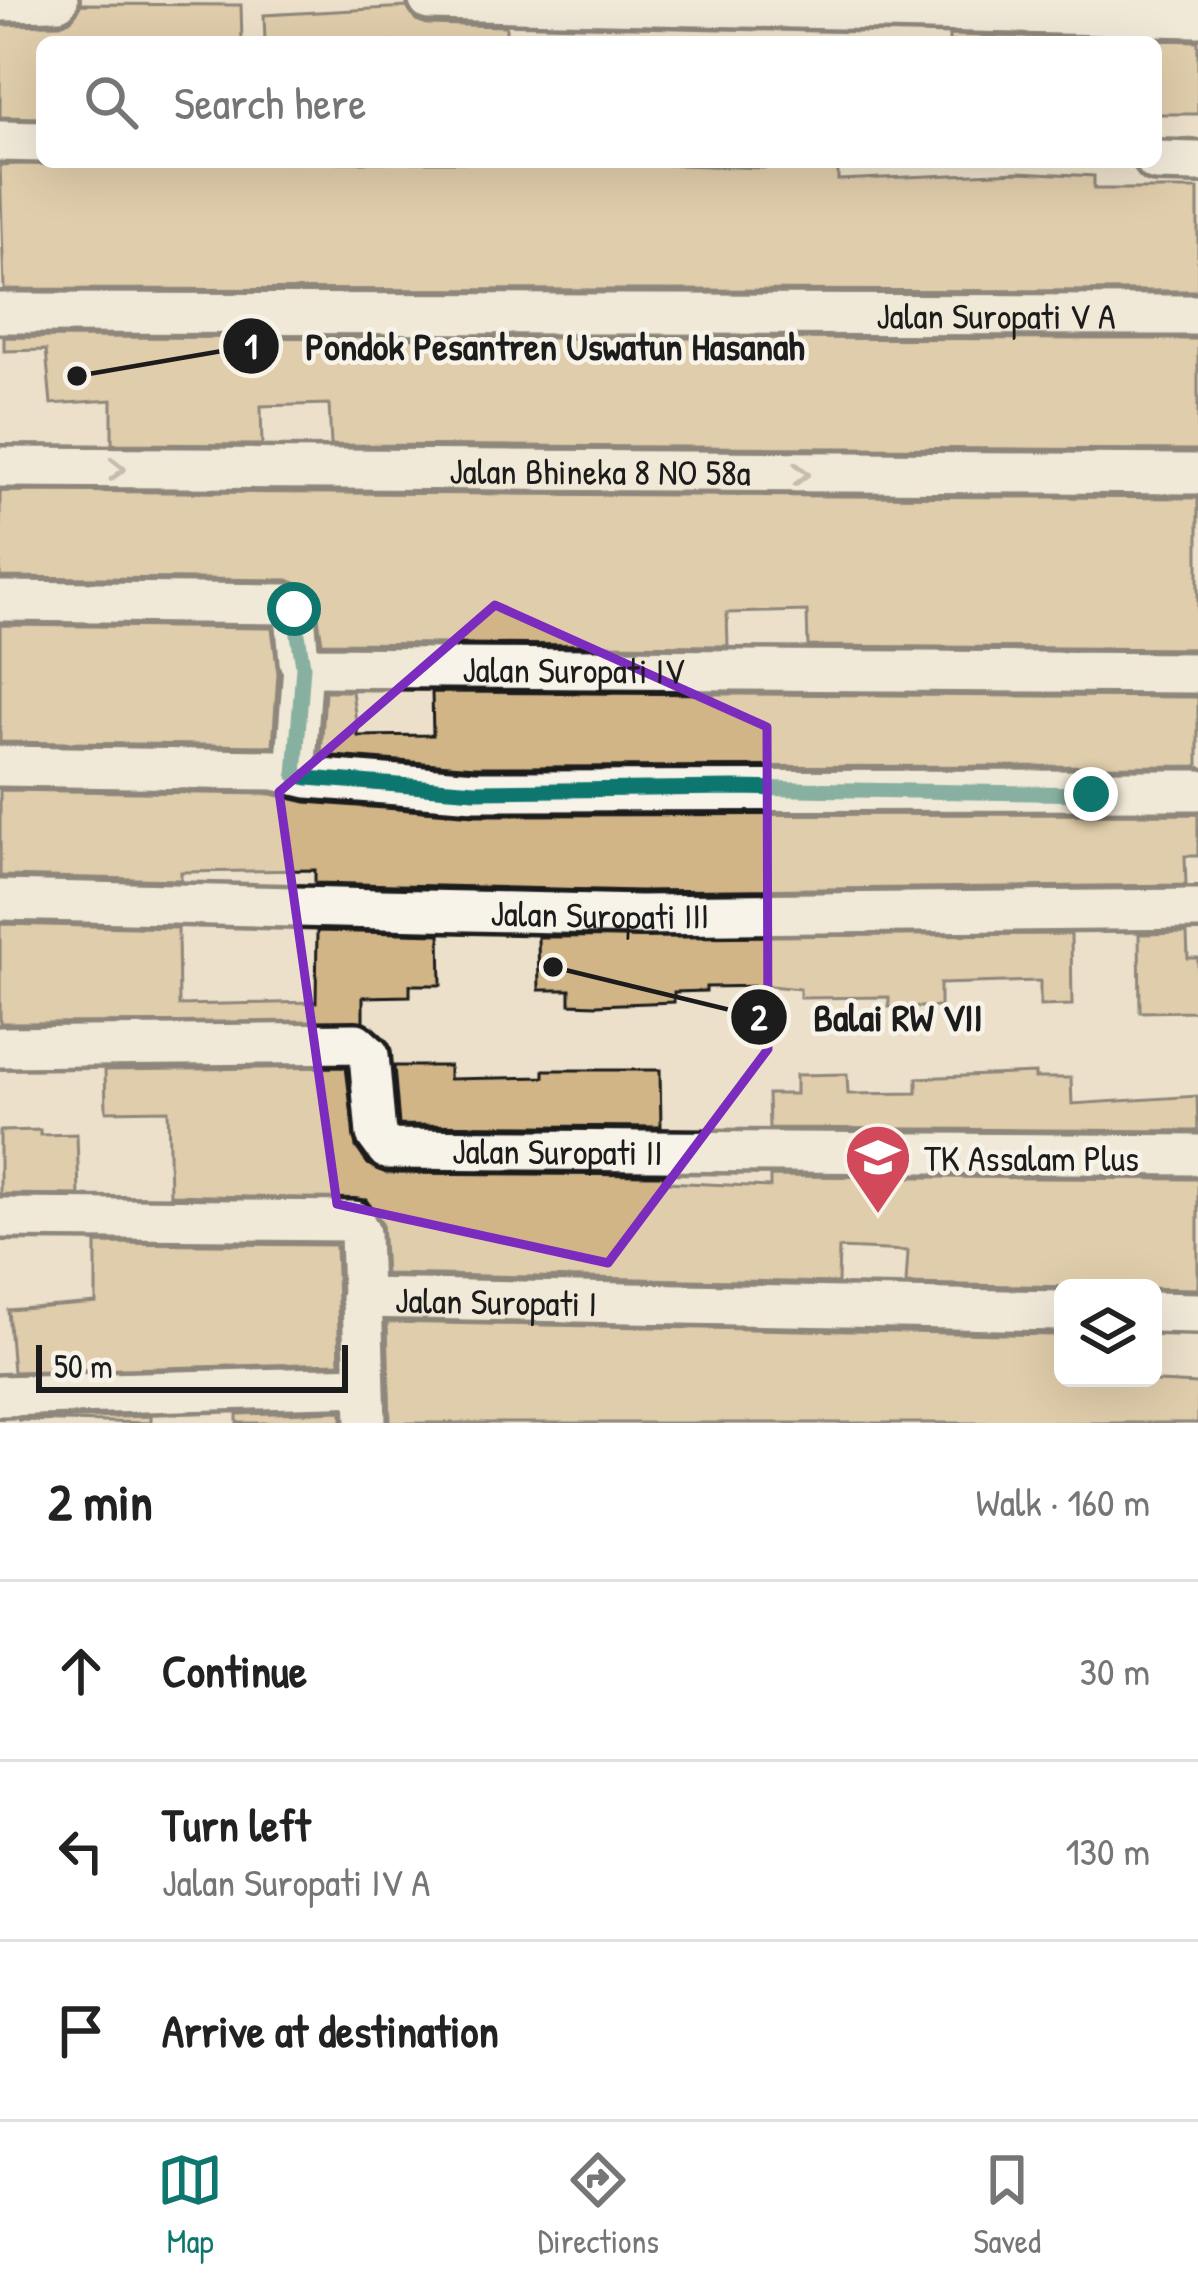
<!DOCTYPE html>
<meta charset="utf-8">
<style>
:root{--surface:#fff;--page:#f6f6f6;--text:#222;--muted:#767676;--line:#e0e0e0;--accent:#0f766e}
body{margin:0;font-family:"Patrick Hand",sans-serif;background:var(--page);color:var(--text)}
.controls{position:absolute;right:36px;bottom:36px;display:grid;overflow:hidden;border-radius:18px;box-shadow:0 12px 48px #0002}
.controls button{width:108px;height:108px;display:grid;place-items:center;padding:0;border:0;border-bottom:3px solid var(--line);background:var(--surface);color:var(--text);font:60px sans-serif}
.scale{position:absolute;left:36px;bottom:30px;width:312px;box-sizing:border-box;padding-left:12px;border:6px solid #1c1c1c;border-top:0;font-size:33px;line-height:42px;white-space:nowrap;color:#1c1c1c;-webkit-text-stroke:9px #f7f3e8;paint-order:stroke}
.stop{position:absolute;width:36px;height:36px;margin:-27px;border:9px solid #0f766e;border-radius:50%;background:#fff}
.stop.end{background:#0f766e;border-color:#fff;box-shadow:0 3px 12px #0008}
.list{margin:0;padding:0;list-style:none}
h2{display:flex;justify-content:space-between;align-items:center;height:156px;margin:0;padding:0 48px;font-size:51px}
h2 small{font-size:39px;font-weight:400;color:var(--muted)}
.list li{display:grid;grid-template-columns:78px 1fr auto;gap:36px;align-items:center;box-sizing:border-box;height:180px;padding:0 48px;border-top:3px solid var(--line)}
.list b{display:block;font-size:45px;white-space:nowrap}
.list p{margin:0;font-size:39px;white-space:nowrap;color:var(--muted)}
.list em{font-size:39px;font-style:normal;color:var(--muted)}
.icon{flex:none;width:66px;height:66px;fill:none;stroke:currentColor;stroke-width:2;stroke-linecap:round;stroke-linejoin:round}
.map{position:relative;flex:none;width:1198px;height:1423px;overflow:hidden}
.search{position:absolute;background:var(--surface);box-shadow:0 12px 48px #0002;left:36px;right:36px;top:36px;height:132px;display:flex;align-items:center;gap:30px;box-sizing:border-box;padding:0 42px;border-radius:18px;color:var(--muted);font-size:45px}
.sheet{height:696px;background:var(--surface)}
nav{display:flex;justify-content:space-around;align-items:center;box-sizing:border-box;height:168px;border-top:3px solid var(--line);background:var(--surface);font-size:33px;color:var(--muted)}
nav a{display:grid;justify-items:center;gap:6px}
nav .on{color:var(--accent)}
.map>svg:first-child{display:block}
</style>
<div class="map">
<svg width="1198" height="1423" viewBox="0 0 1198 1423">
<rect width="100%" height="100%" fill="#ece0cb"/>
<filter id="ink" filterUnits="userSpaceOnUse"><feTurbulence type="fractalNoise" baseFrequency=".00833" numOctaves="2"/><feDisplacementMap in="SourceGraphic" scale="24" xChannelSelector="R" yChannelSelector="G"/><feConvolveMatrix kernelMatrix="1 2 1 2 8 2 1 2 1" color-interpolation-filters="sRGB"/></filter>
<g filter="url(#ink)">
<path fill="#d1b586" stroke="#1c1c1c" stroke-width="3" d="M81 4 241 5 242 42H42V118L0 117V25L60 24 71 20Z
M407 7 416 20 427 24 506 26V42H265L264 15Z
M949 35 1198 41V114H1156V42H949Z
M55 162H595L762 168 838 162V180L1019 172 1094 176V189H1198V291L4 289 0 165Z
M4 337 1198 339V450L331 445 329 404 261 406 262 445 112 444V400L51 404 46 350 4 351Z
M0 491 1198 498V649L808 646 807 611 727 613 728 646 322 643 315 599 289 580 0 577Z
M0 625 272 628 278 673 273 746 0 742Z
M325 691H352L358 736 433 735 432 692 1198 697V766L476 767 321 755Z
M0 790 272 794 306 802 475 815 1198 814V856H1185L1186 885 640 891 315 883V870L181 872V880L0 876Z
M0 924 178 928 179 1005 316 1002 317 931 440 934 441 985H410V996L363 997V1022L0 1023Z
M1187 933 1188 958H1198V1011L1140 1012 1139 934Z
M1071 934 1072 1005 1040 1006V981L940 984V1007H889V997L800 998V989L770 986 706 987V991L674 992V1002L596 1005 570 1004V990H539L538 937Z
M394 1066H449V1079L544 1077V1070H660L661 1127 399 1125Z
M346 1067 356 1147 368 1164 386 1173 663 1175 666 1182 770 1187V1176L1198 1179V1289L906 1284 908 1251 839 1248 838 1283 385 1274 382 1223 366 1200 170 1195 168 1110 106 1111 105 1070Z
M1035 1073V1078H1071L1072 1104 1197 1096 1198 1131 769 1128 768 1094H796V1075L847 1074 848 1094 917 1093V1078Z
M40 1130V1135L77 1134 79 1195 0 1194V1131Z
M96 1243 336 1245 340 1363 13 1372 8 1310 96 1303Z
M387 1322 1059 1335 1057 1377 1198 1384V1423H390Z
M342 1411V1423H237V1414Z
M151 1416V1423L17 1420Z"/>
<g fill="none" stroke-linecap="round" stroke-linejoin="round">
<defs>
<g id="street">
<path d="M429 0 1198 17"/>
<path d="M0 1 58 0"/>
<path d="M0 141 42 142"/>
<path d="M1156 161 1198 162"/>
<path id="s1" d="M0 313 1198 315"/>
<path id="s2" d="M0 467 1198 474"/>
<path id="s3" d="M0 601 288 604 295 613 299 661 307 667 1198 673"/>
<path d="M0 766 275 770 308 778 475 791 1198 790"/>
<path d="M295 775 303 666"/>
<path id="s4" d="M0 900 640 915 1198 909"/>
<path id="s5" d="M0 1047 356 1043 369 1055 376 1134 387 1149 1198 1155"/>
<path d="M0 1218 354 1221 360 1233 366 1423"/>
<path id="s6" d="M361 1298 1063 1311"/>
<path d="M1153 1312 1198 1313"/>
<path d="M0 1396 364 1386"/>
</g>
</defs>
<use href="#street" stroke="#1c1c1c" stroke-width="48"/>
<use href="#street" stroke="#f7f3e8" stroke-width="39"/>
</g>
<defs><path id="oneway-chevron" d="M-2-3.5L2.5 0L-2 3.5" fill="none" stroke-width="1.6" stroke-linecap="round" stroke-linejoin="round" transform="scale(3)"/></defs>
<g stroke="#94928c">
<use href="#oneway-chevron" transform="translate(117 469) rotate(1)"/>
<use href="#oneway-chevron" transform="translate(801 474)"/>
</g>
</g>
<g fill="none" stroke-linecap="round" stroke-linejoin="round" filter="url(#ink)">
<path stroke="#0f766e" stroke-width="15" d="M294 609 303 666 295 775 308 778 475 791 736 788 1091 794"/>
</g>
<path d="M0 0H1198V1423H0ZM495 605 767 727 768 1049 608 1263 337 1204 279 792Z" fill="#ece0cb" fill-opacity=".55" fill-rule="evenodd"/>
<path fill="none" stroke="#7b2cbf" stroke-width="9" stroke-linejoin="round" d="M495 605 767 727 768 1049 608 1263 337 1204 279 792Z"/>
<defs>
<symbol id="school-pin" viewBox="-11 -11 22 30"><path d="M0 17L-7.5 6A9.5 9.5 0 1 1 7.5 6Z" fill="#d1495b" stroke="#f7f3e8"/><path d="M0-5L7-2L0 1L-7-2ZM-4 1L0 2.5L4 1V4Q0 6-4 4Z" fill="#fff"/></symbol>
</defs>
<g fill-rule="evenodd">
<use href="#school-pin" x="840" y="1119" width="76" height="104"/>
</g>
<g text-anchor="middle" dominant-baseline="central" stroke-width="9" stroke-linejoin="round" paint-order="stroke">
<g font-size="36" fill="#1c1c1c" stroke="#f7f3e8">
<text stroke="none"><textPath href="#s1" startOffset="996">Jalan Suropati V A</textPath></text>
<text stroke="none"><textPath href="#s2" startOffset="600">Jalan Bhineka 8 NO 58a</textPath></text>
<text stroke="none"><textPath href="#s3" startOffset="624">Jalan Suropati IV</textPath></text>
<text stroke="none"><textPath href="#s4" startOffset="600">Jalan Suropati III</textPath></text>
<text stroke="none"><textPath href="#s5" startOffset="642">Jalan Suropati II</textPath></text>
<text stroke="none"><textPath href="#s6" startOffset="135">Jalan Suropati I</textPath></text>
</g>
<g font-size="36" fill="#1c1c1c" stroke="#f7f3e8" text-anchor="start">
<text x="924" y="1157">TK Assalam Plus</text>
</g>
</g>
<path fill="none" stroke="#1c1c1c" stroke-width="4.5" d="M77 376L251 346M553 967L759 1017"/>
<g fill="#1c1c1c" stroke="#f7f3e8" stroke-width="4.5">
<circle cx="77" cy="376" r="12"/>
<circle cx="553" cy="967" r="12"/>
<circle cx="251" cy="346" r="30"/>
<circle cx="759" cy="1017" r="30"/>
</g>
<g font-size="36" text-anchor="middle" font-weight="bold" fill="#fff">
<text x="251" y="359">1</text>
<text x="759" y="1030">2</text>
</g>
<g font-size="39" text-anchor="middle" font-weight="bold" fill="#1c1c1c" stroke="#f7f3e8" stroke-width="9" stroke-linejoin="round" paint-order="stroke">
<text x="555" y="360">Pondok Pesantren Uswatun Hasanah</text>
<text x="898" y="1031">Balai RW VII</text>
</g>
</svg>
<div class="controls">
<button><svg class="icon" aria-label="layers" viewBox="0 0 24 24"><path d="M12 4l9 5-9 5-9-5zM3 14l9 5 9-5"/></svg></button>
</div>
<div class="scale">50 m</div>
<div class="stop" style="left:294px;top:609px"></div>
<div class="stop end" style="left:1091px;top:794px"></div>
<div class="search"><svg class="icon" aria-label="search" viewBox="0 0 24 24"><circle cx="10" cy="10" r="6"/><path d="M15 15l6 6"/></svg>Search here</div>
</div>
<section class="sheet">
<h2>2 min<small>Walk · 160 m</small></h2>
<ul class="list">
<li><svg class="icon" aria-label="ahead" viewBox="0 0 24 24"><path d="M12 20V5M6 11l6-6 6 6"/></svg><div><b>Continue</b></div><em>30 m</em></li>
<li><svg class="icon" aria-label="left" viewBox="0 0 24 24"><path d="M17 20v-9H6M10 6l-5 5 5 5"/></svg><div><b>Turn left</b><p>Jalan Suropati IV A</p></div><em>130 m</em></li>
<li><svg class="icon" aria-label="arrive" viewBox="0 0 24 24"><path d="M6 21V4h12l-3 4 3 4H6"/></svg><div><b>Arrive at destination</b></div></li>
</ul>
</section>
<nav>
<a class="on"><svg class="icon" aria-label="map" viewBox="0 0 24 24"><path d="M3 6l6-2 6 2 6-2v14l-6 2-6-2-6 2zM9 4v14M15 6v14"/></svg>Map</a>
<a><svg class="icon" aria-label="directions" viewBox="0 0 24 24"><path d="M12 3l9 9-9 9-9-9zM9 14v-3h6M13 9l2 2-2 2"/></svg>Directions</a>
<a><svg class="icon" aria-label="saved" viewBox="0 0 24 24"><path d="M7 4h10v16l-5-4-5 4z"/></svg>Saved</a>
</nav>
